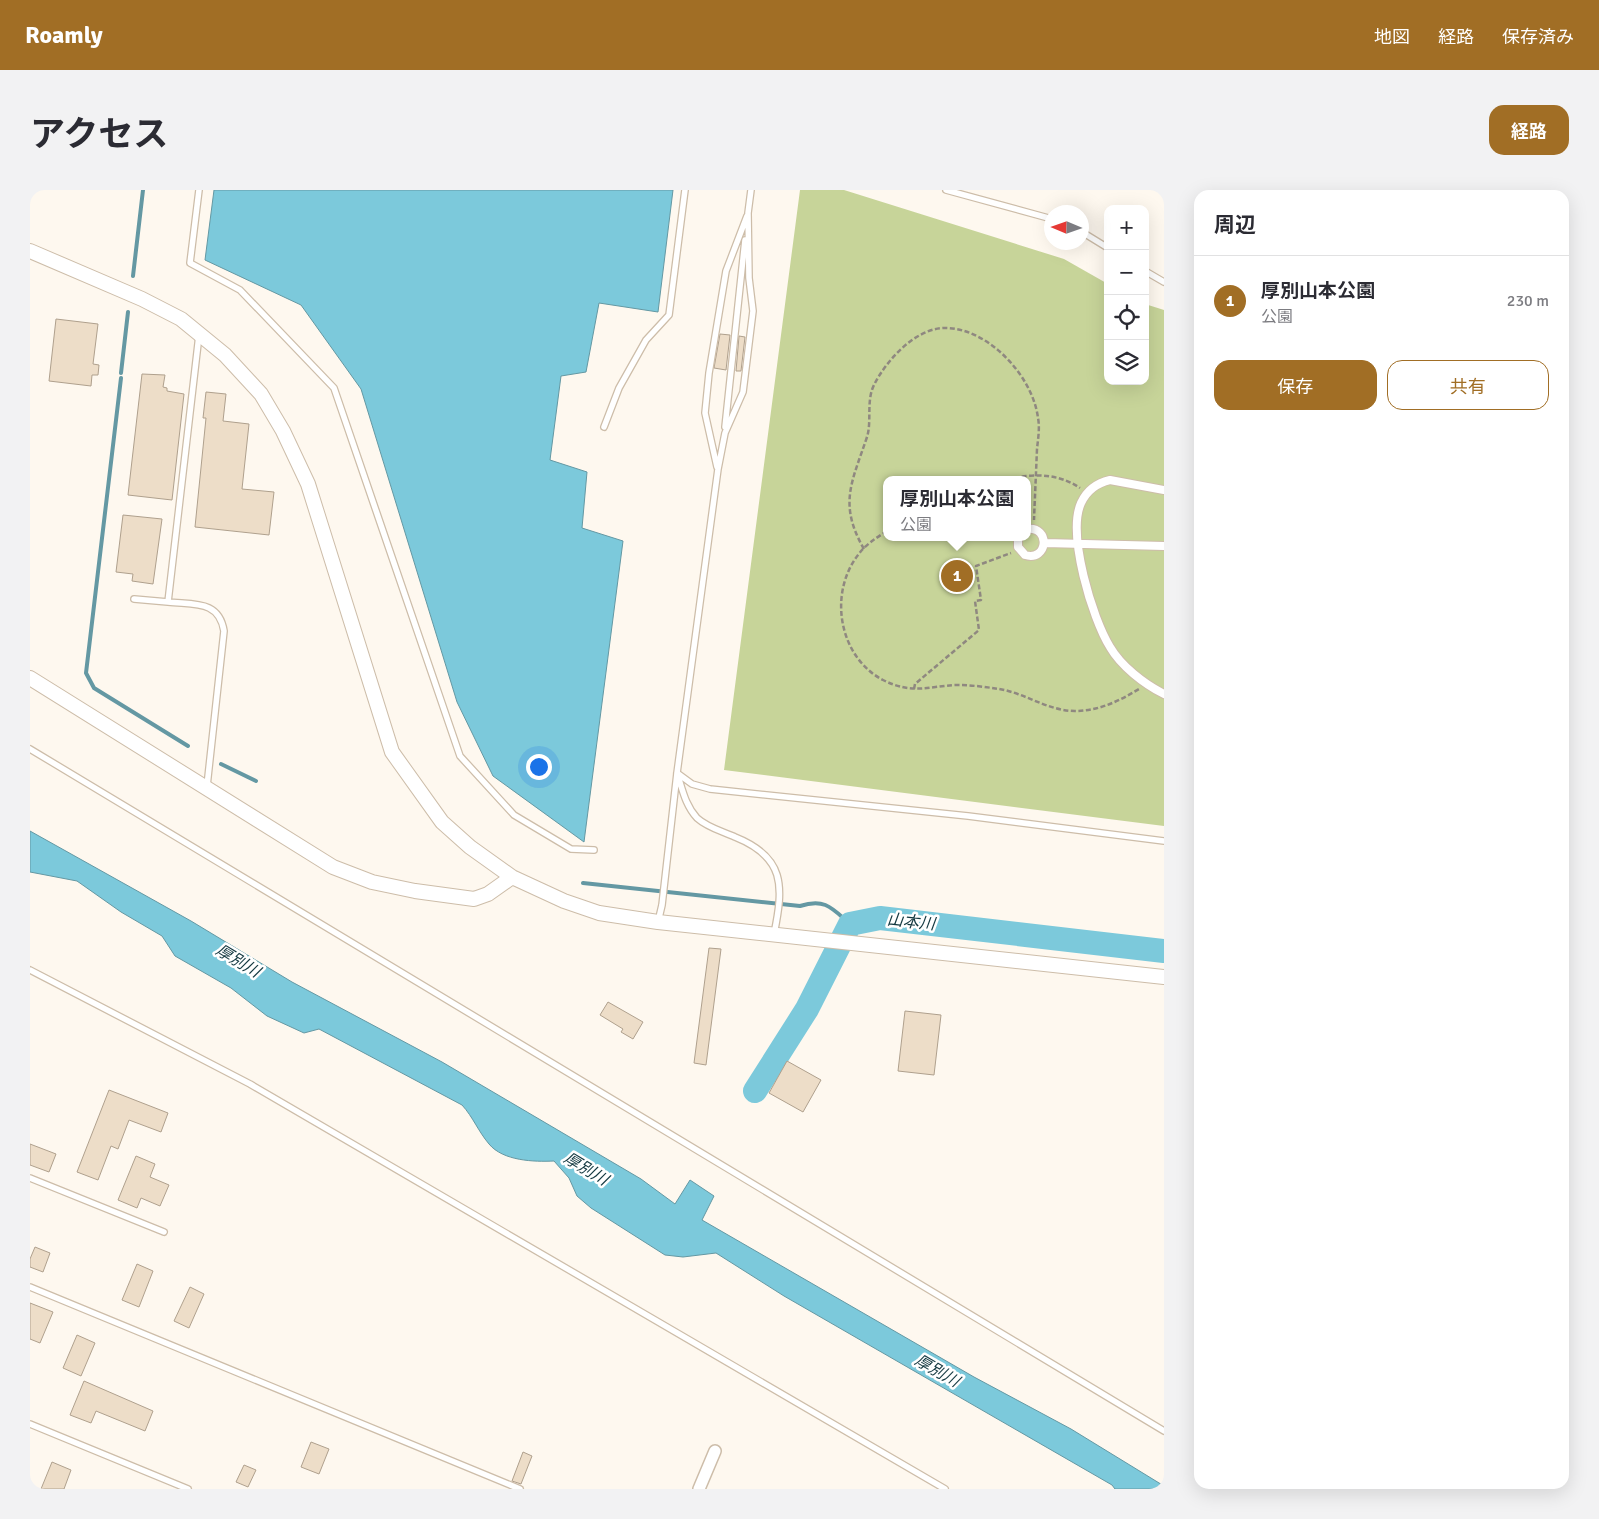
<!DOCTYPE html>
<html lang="ja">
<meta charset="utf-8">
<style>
:root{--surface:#fff;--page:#f2f2f3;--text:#2b2b33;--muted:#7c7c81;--line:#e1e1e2;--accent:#a16e25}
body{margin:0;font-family:Signika,"Noto Sans JP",sans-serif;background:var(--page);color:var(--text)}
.controls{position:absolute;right:15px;top:15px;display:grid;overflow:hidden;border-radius:10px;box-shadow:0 5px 20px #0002}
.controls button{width:45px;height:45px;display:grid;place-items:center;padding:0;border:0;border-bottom:1px solid var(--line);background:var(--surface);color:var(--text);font:25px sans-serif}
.compass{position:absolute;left:1014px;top:15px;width:45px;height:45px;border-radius:50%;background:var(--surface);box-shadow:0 5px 20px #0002;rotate:272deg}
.you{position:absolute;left:508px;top:576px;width:18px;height:18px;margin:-12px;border:4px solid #fff;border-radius:50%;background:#1a73e8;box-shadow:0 0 0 8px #1a73e833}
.badge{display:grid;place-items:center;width:32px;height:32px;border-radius:50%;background:var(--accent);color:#fff;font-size:16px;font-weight:700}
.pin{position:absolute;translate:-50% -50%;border:2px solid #fff;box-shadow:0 1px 5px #0006}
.popup{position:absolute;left:853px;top:286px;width:148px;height:65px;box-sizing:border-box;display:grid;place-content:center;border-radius:10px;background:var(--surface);filter:drop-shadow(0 1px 4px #0005);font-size:16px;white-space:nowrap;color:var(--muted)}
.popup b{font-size:19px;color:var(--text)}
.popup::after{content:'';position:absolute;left:50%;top:100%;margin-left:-10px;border:10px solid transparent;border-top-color:var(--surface)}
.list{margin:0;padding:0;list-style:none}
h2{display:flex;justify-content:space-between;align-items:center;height:65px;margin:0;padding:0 20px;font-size:21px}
h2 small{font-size:16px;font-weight:400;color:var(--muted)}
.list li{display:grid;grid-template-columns:32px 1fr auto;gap:15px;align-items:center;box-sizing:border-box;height:90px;padding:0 20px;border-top:1px solid var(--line)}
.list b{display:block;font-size:19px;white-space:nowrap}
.list p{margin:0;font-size:16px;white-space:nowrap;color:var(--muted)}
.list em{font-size:16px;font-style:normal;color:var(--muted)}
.actions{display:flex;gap:10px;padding:15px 20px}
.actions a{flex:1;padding:11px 0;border:1px solid var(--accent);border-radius:15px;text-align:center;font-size:18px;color:var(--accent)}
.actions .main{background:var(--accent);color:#fff}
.icon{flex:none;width:28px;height:28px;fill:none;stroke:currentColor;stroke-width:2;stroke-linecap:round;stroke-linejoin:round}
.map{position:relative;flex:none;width:1134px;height:1299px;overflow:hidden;border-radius:15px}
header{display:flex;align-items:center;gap:30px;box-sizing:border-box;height:70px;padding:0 25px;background:var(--accent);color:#fff}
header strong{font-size:24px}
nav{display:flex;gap:28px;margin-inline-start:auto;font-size:18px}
.intro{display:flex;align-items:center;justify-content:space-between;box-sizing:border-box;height:120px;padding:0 30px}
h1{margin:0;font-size:35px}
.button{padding:12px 22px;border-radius:15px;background:var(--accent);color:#fff;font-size:18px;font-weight:700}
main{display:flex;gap:30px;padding:0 30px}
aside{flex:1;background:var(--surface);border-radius:15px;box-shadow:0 5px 20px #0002}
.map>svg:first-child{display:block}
</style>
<header>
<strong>Roamly</strong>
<nav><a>地図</a><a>経路</a><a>保存済み</a></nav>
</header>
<div class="intro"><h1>アクセス</h1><a class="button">経路</a></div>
<main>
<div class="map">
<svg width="1134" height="1299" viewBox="0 0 1134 1299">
<rect width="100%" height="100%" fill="#fef8ef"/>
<path fill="#c7d499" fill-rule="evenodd" d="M770 0H814L1034 69 1078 94V191H1115V114L1134 120V636L694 580ZM857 290H997V347H857Z"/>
<path fill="#7cc9db" stroke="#6498a3" d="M184 0H643L628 122 569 113 556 182 531 186 520 270 557 282 552 338 593 351 554 652 463 586 427 512 331 199 271 115 175 70Z
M0 641 161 731 262 792 412 872 611 989 645 1014 660 990 684 1006 672 1030 944 1187 1041 1239 1134 1296V1299H1085L1082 1295 754 1106 686 1063 653 1067 635 1065 561 1018 547 1006 539 988 524 971C504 972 473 971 459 954 448 941 443 927 432 915L289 839 274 843 237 826 201 798 145 766 132 746 91 722 47 691 0 682Z"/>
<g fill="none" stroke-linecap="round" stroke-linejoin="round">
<path stroke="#6498a3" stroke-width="4" d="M103 86 113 0
M91 183 98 122
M91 188 56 483 64 498 158 556
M191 574 226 591
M553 693 770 716C795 708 802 718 820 734"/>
<path stroke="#7cc9db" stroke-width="24" d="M725 901 777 819 820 734 850 728 1134 761"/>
</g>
<path fill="#edddc8" stroke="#afa08d" d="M26 129 68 134 63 174 69 175 68 185H62L61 196 19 191Z
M690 144 700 145 696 180 684 178Z
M709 146 715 147 711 181H706Z
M112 184 135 185 133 197 137 198V201L154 204 142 310 98 305Z
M176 202 196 204 193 231 219 234 212 299 244 302 239 345 165 337 176 228H173Z
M93 325 132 329 123 394 102 391 103 384 86 382Z
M679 758 691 759 676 875 664 873Z
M578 812 613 832 603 849 591 842 593 839 570 825Z
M875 821 911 825 904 885 868 881Z
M757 871 791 890 773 922 739 903Z
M79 900 138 923 131 942 99 930 88 959 81 956 68 990 47 982Z
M0 954 26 964 19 982 0 975Z
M106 966 125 974 120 987 139 995 130 1016 111 1008 107 1018 88 1010Z
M5 1057 20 1063 13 1082 0 1077V1069Z
M107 1074 123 1081 109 1117 92 1110Z
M160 1097 174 1104 159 1138 144 1131Z
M0 1113 23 1122 10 1153 0 1149Z
M47 1145 65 1153 51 1186 33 1178Z
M54 1191 123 1221 115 1241 66 1221 61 1233 40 1225Z
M281 1252 299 1259 289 1284 271 1277Z
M493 1262 502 1266 491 1294 482 1291Z
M22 1272 41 1280 34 1299H11Z
M214 1275 226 1280 218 1297 206 1292Z"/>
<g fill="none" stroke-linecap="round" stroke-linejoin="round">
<defs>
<path id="service" d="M169 0 160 73 210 100 304 198 430 566 484 625 541 659 564 660
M916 0 1022 29
M1052 42 1078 58
M1115 81 1134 92
M169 145 138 412C164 415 189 410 194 441L177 596
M574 237 589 198 616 150 639 125 655 0
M695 237 715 50
M687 277 675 223 679 183 696 81 717 26
M104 409 138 412
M0 559 1134 1241
M647 583 662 594 680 599 938 626 1134 651
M648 586C653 602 656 616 667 628 678 638 692 641 705 647 755 667 754 696 744 744
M628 732 632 715 647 583 688 279 695 243 713 202 723 121 719 88 718 23 721 0
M0 780 220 894 915 1299
M0 988 134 1042
M0 1097 490 1299
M0 1234 158 1299"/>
<path id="pedestrian" d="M1134 300 1080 290C1067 293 1057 300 1051 313 1037 344 1062 428 1080 457 1091 476 1114 494 1134 504
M988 347V357L995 365C1018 372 1021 336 997 339
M1015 353 1134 356"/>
<path id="minor" d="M669 1299 685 1261"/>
<path id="tertiary" d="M0 61 112 109 151 129 195 165 231 204 253 241 278 294 362 562 412 632 440 657 482 687 534 711 569 723 628 732 1134 787
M0 488 303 677 342 692 385 701 444 709 458 704 482 687"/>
</defs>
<use href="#service" stroke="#cdbda9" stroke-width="8"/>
<use href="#pedestrian" stroke="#cdbda9" stroke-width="10"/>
<use href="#minor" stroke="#cdbda9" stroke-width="14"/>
<use href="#tertiary" stroke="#cdbda9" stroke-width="16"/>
<path stroke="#8f8880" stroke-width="2.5" stroke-dasharray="5 2.5" stroke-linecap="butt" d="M977 290C1002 283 1028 283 1050 298
M857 341C846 348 835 355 828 365 798 404 809 467 853 490 883 505 898 496 927 495 941 495 956 497 969 499 995 503 1018 521 1045 521 1069 521 1089 511 1109 499
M834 359C808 314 822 292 837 247 842 231 836 211 844 195 856 171 885 138 915 138 959 138 1003 187 1008 228 1010 238 1008 249 1007 259 1006 283 1005 306 1004 330
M884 499 885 494 949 440 945 411 951 410 946 376 981 363"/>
<use href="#service" stroke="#fff" stroke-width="5.5"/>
<use href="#pedestrian" stroke="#fff" stroke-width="8"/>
<use href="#minor" stroke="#fff" stroke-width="11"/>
<use href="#tertiary" stroke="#fff" stroke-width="14"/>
</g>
<g text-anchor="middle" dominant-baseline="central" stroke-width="5" stroke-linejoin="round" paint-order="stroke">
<g font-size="16" font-style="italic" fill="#133840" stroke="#fff">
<text transform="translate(881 732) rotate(6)">山本川</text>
<text transform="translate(208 771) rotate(31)">厚別川</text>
<text transform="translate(556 979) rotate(31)">厚別川</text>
<text transform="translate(907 1181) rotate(30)">厚別川</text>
</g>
</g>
</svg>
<div class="controls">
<button>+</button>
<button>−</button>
<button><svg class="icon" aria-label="locate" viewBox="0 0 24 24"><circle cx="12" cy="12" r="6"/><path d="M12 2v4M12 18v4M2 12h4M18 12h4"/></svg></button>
<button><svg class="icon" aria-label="layers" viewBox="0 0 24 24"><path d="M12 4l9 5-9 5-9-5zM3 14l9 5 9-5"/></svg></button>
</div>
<svg class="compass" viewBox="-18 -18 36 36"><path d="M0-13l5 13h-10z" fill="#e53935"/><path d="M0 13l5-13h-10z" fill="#7c7c81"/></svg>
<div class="you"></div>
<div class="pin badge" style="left:927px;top:386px">1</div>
<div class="popup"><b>厚別山本公園</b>公園</div>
</div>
<aside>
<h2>周辺<small></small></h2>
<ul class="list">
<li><span class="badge">1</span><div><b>厚別山本公園</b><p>公園</p></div><em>230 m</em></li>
</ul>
<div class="actions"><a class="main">保存</a><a>共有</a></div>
</aside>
</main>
